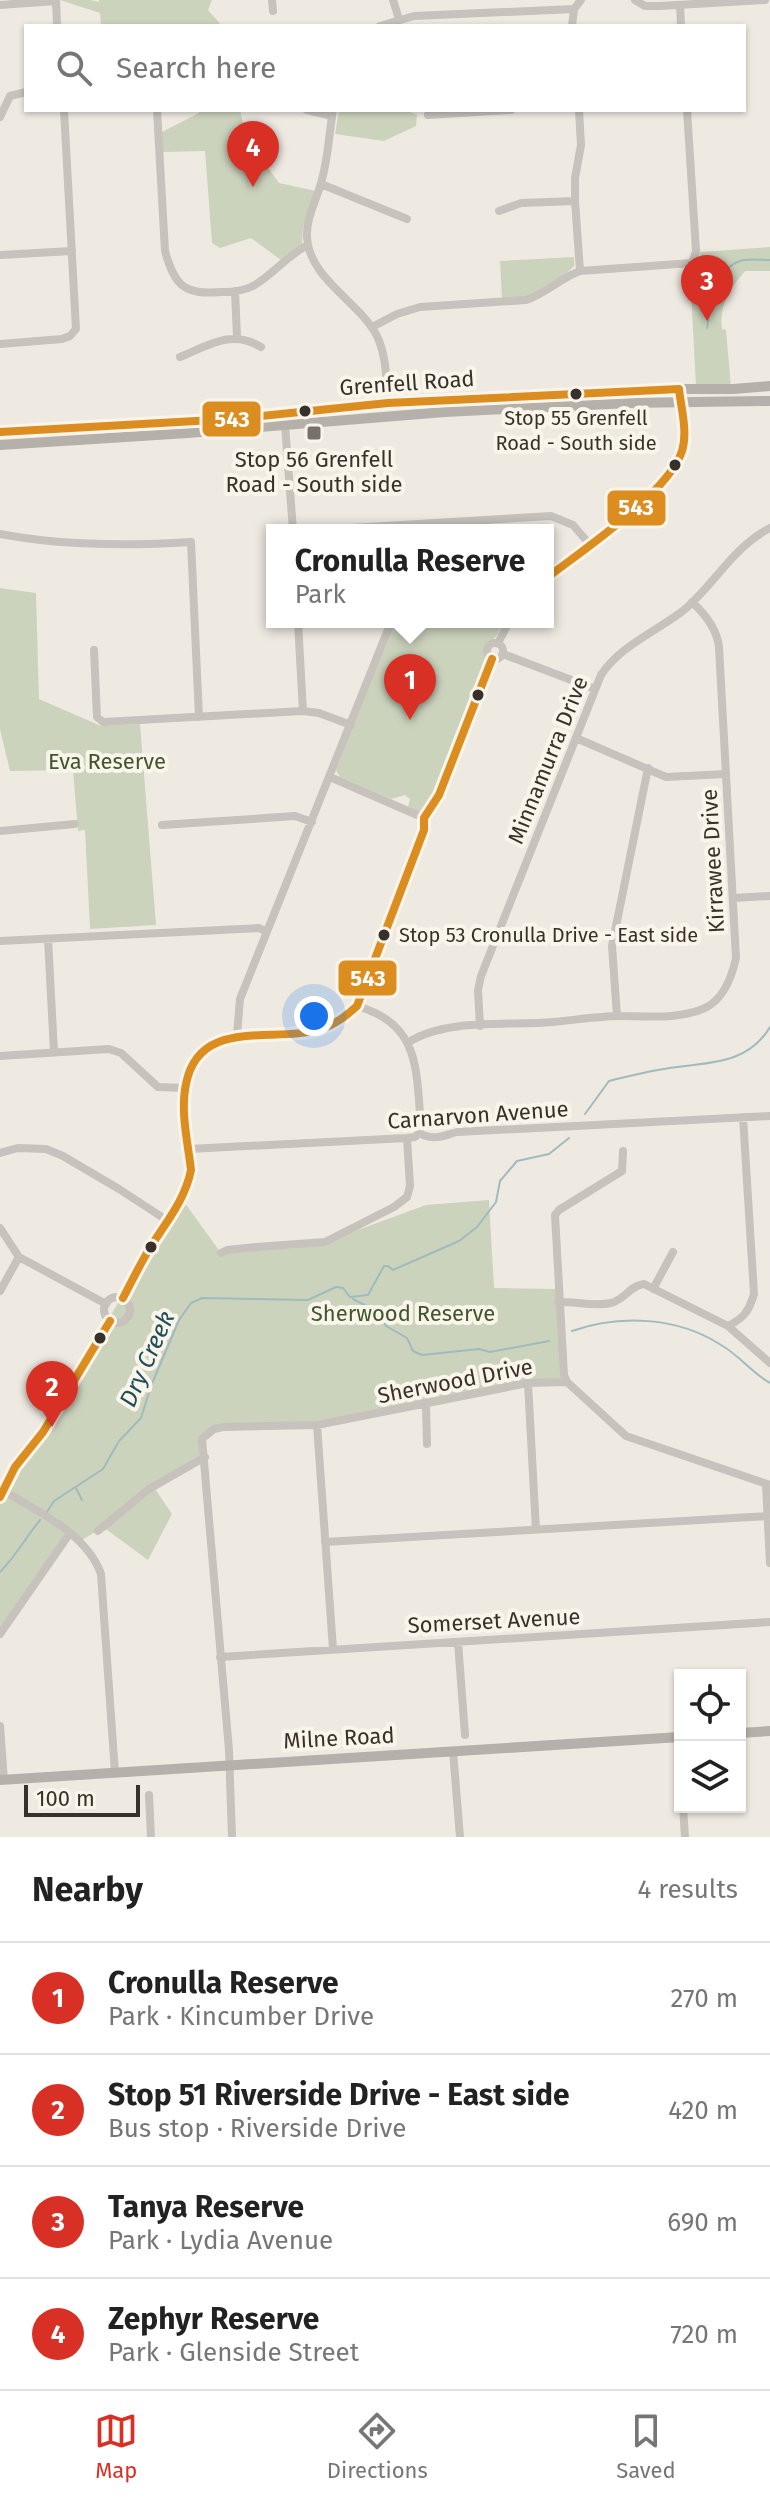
<!DOCTYPE html>
<meta charset="utf-8">
<style>
:root{--surface:#fff;--page:#f2f2f2;--text:#222;--muted:#767676;--line:#e0e0e0;--accent:#d93025}
body{margin:0;font-family:"Fira Sans",sans-serif;background:var(--page);color:var(--text)}
.controls{position:absolute;right:24px;bottom:24px;display:grid;overflow:hidden;border-radius:0px;box-shadow:0 2px 6px #0004}
.controls button{width:72px;height:72px;display:grid;place-items:center;padding:0;border:0;border-bottom:2px solid var(--line);background:var(--surface);color:var(--text);font:40px sans-serif}
.scale{position:absolute;left:24px;bottom:20px;width:116px;box-sizing:border-box;padding-left:8px;border:4px solid #38302a;border-top:0;font-size:22px;line-height:28px;white-space:nowrap;color:#38302a;-webkit-text-stroke:6px #faf5eb;paint-order:stroke}
.you{position:absolute;left:314px;top:1016px;width:28px;height:28px;margin:-20px;border:6px solid #fff;border-radius:50%;background:#1a73e8;box-shadow:0 0 0 12px #1a73e833}
.badge{display:grid;place-items:center;width:52px;height:52px;border-radius:50%;background:var(--accent);color:#fff;font-size:26px;font-weight:700}
.pin{position:absolute;translate:-50% -66px;filter:drop-shadow(0 2px 4px #0008)}
.pin::after{content:'';position:absolute;top:42px;width:28px;height:24px;background:inherit;clip-path:polygon(0 0,100% 0,50% 100%)}
.popup{position:absolute;left:266px;top:524px;width:288px;height:104px;box-sizing:border-box;display:grid;place-content:center;border-radius:0px;background:var(--surface);filter:drop-shadow(0 2px 6px #0005);font-size:26px;white-space:nowrap;color:var(--muted)}
.popup b{font-size:30px;color:var(--text)}
.popup::after{content:'';position:absolute;left:50%;top:100%;margin-left:-16px;border:16px solid transparent;border-top-color:var(--surface)}
.list{margin:0;padding:0;list-style:none}
h2{display:flex;justify-content:space-between;align-items:center;height:104px;margin:0;padding:0 32px;font-size:34px}
h2 small{font-size:26px;font-weight:400;color:var(--muted)}
.list li{display:grid;grid-template-columns:52px 1fr auto;gap:24px;align-items:center;box-sizing:border-box;height:112px;padding:0 32px;border-top:2px solid var(--line)}
.list b{display:block;font-size:30px;white-space:nowrap}
.list p{margin:0;font-size:26px;white-space:nowrap;color:var(--muted)}
.list em{font-size:26px;font-style:normal;color:var(--muted)}
.icon{flex:none;width:44px;height:44px;fill:none;stroke:currentColor;stroke-width:2;stroke-linecap:round;stroke-linejoin:round}
.map{position:relative;flex:none;width:770px;height:1837px;overflow:hidden}
.search{position:absolute;background:var(--surface);box-shadow:0 2px 6px #0004;left:24px;right:24px;top:24px;height:88px;display:flex;align-items:center;gap:20px;box-sizing:border-box;padding:0 28px;border-radius:0px;color:var(--muted);font-size:30px}
.sheet{height:552px;background:var(--surface)}
nav{display:flex;justify-content:space-around;align-items:center;box-sizing:border-box;height:112px;border-top:2px solid var(--line);background:var(--surface);font-size:22px;color:var(--muted)}
nav a{display:grid;justify-items:center;gap:4px}
nav .on{color:var(--accent)}
.map>svg:first-child{display:block}
</style>
<div class="map">
<svg width="770" height="1837" viewBox="0 0 770 1837">
<rect width="100%" height="100%" fill="#eeeae2"/>
<path fill="#ccd3bd" d="M60 0H90L99 2V0H212L208 10 222 26H101L100 13Z
M199 110H240L246 137 279 183 316 191 303 227 302 245 281 260 251 238 220 248 212 243 205 151 162 152V132L199 113Z
M339 110H406L417 115 416 126 384 141 335 134Z
M770 247V271H745C729 290 719 305 722 329L726 330 731 387H696L690 273 700 266V252Z
M574 257V266L567 273 526 298 502 299 500 261Z
M0 588 36 593 39 699 101 726 140 724 156 925 90 929 85 830 78 831 73 770 10 771 0 729Z
M395 622H504L497 635 484 649 486 663 483 674 434 796 422 813 408 807 410 799 405 795 391 799 340 777 336 770Z
M182 1199 221 1253 325 1242 426 1205 489 1200 494 1288 558 1289 567 1382 528 1383 317 1425 223 1427 203 1439 200 1461 153 1486 172 1514 148 1560 103 1527 79 1542 70 1533 0 1630V1497L57 1408 147 1253Z"/>
<g fill="none" stroke-linecap="round" stroke-linejoin="round">
<path stroke="#a0bbbe" stroke-width="2" d="M707 328C711 305 716 265 744 260 753 259 762 260 770 260
M585 1114 609 1081C625 1077 641 1073 658 1070 700 1061 745 1069 770 1027
M353 1299 380 1313 386 1326 407 1338 413 1351 422 1355 479 1349 490 1352 549 1341
M572 1331C620 1314 678 1317 721 1345 739 1355 751 1372 770 1383
M76 1488 82 1500
M47 1512 54 1501 103 1469 119 1441 141 1418 151 1386 179 1320 191 1303 202 1298 308 1300 336 1287 343 1288 350 1297 368 1295 384 1266H388L393 1270 459 1241 477 1227 496 1202 500 1181 517 1161 549 1154 569 1138
M0 1572C16 1556 26 1537 40 1520"/>
<path stroke="#c7c2bb" stroke-width="8" d="M56 0 57 26
M272 0 273 11
M393 0 399 19
M635 0 645 6H660L765 0
M0 5 56 1
M680 5 681 26
M380 26 414 16 574 9
M572 26 574 9 581 0
M157 110 165 251C175 287 185 295 222 292 234 292 243 291 253 286 273 275 286 256 308 245
M307 110 332 116
M333 110C329 134 328 160 321 183 316 201 306 218 307 237 309 279 359 301 377 336 387 357 386 381 388 403
M579 110 581 145 575 178V201L580 271
M428 115 511 110
M0 117 10 96 26 92
M321 184 407 219
M499 211 521 203 575 201
M0 255 72 251
M235 291 237 337
M372 327 397 314 420 307 526 300C546 293 561 278 580 271L692 263 696 251 687 110
M0 344 62 339 70 336 76 329 64 110
M180 357C209 345 232 329 261 347
M285 425 293 530
M317 530 551 516 573 525 591 546
M0 534C62 546 128 546 191 542L199 717
M548 577C578 554 673 485 682 452 686 436 682 418 680 402
M298 622 303 711
M487 651a8 8 0 1 1 16 0a8 8 0 1 1-16 0Z
M498 643 509 622
M94 650 97 717 103 722 303 711 319 713 351 725
M503 654 595 689
M576 738 666 777 726 774
M330 777 424 818
M162 825 295 816 312 822
M0 831 75 824
M733 898 770 896
M48 939 54 1052
M0 941 259 928 267 932
M357 1006C421 1024 416 1071 421 1126L419 1133
M617 1016 612 946 648 768
M480 1026 478 990 481 976 601 675C620 646 657 631 684 610 714 585 734 546 770 528
M237 1035 240 999 391 622
M409 1042C446 1018 509 1026 553 1022 575 1020 598 1016 620 1016 647 1016 679 1020 705 1008 724 999 732 976 736 958L719 647C717 629 705 614 692 602
M0 1056 109 1049 121 1053 158 1087 185 1088
M189 1149 407 1138 415 1137 419 1133C434 1141 442 1136 457 1132L770 1116
M0 1153 18 1148 46 1149 63 1156 119 1189 168 1221
M0 1228 19 1257 106 1304
M221 1253 227 1250 256 1247 325 1242 394 1207 407 1197 410 1186 407 1138
M653 1289 673 1252
M0 1291 19 1257
M104 1310a13 13 0 1 1 26 0a13 13 0 1 1-26 0Z
M123 1298C133 1279 142 1260 154 1242 169 1219 187 1198 191 1170 188 1144 184 1115 185 1089 186 1078 191 1070 196 1061 229 1008 315 1060 357 1006L419 844 424 830V818L439 795 492 659
M558 1302C576 1301 594 1307 611 1303 624 1300 631 1285 644 1284L728 1326 770 1363
M728 1326C744 1318 749 1311 754 1294L743 1117
M567 1382 564 1375 555 1215 559 1210 622 1171 623 1151
M528 1383 536 1530
M426 1405 427 1444
M317 1425 333 1649
M766 1485 770 1563
M4 1491C39 1512 87 1534 101 1574L115 1773
M0 1497 15 1467 43 1432 110 1321
M98 1531 149 1489 205 1457
M325 1542 768 1516
M0 1634 70 1533
M458 1642 465 1735
M220 1657 770 1622
M0 1726 4 1780
M679 1737 680 1753
M453 1751 460 1837
M149 1795 151 1837
M683 1807 685 1837
M232 1837 229 1750 202 1439 214 1429 223 1427 317 1425 528 1383 567 1382 626 1436 770 1485"/>
<path stroke="#b6b0aa" stroke-width="10" d="M0 432 231 419 345 406 441 399 647 389H733L770 386
M0 445 188 433 445 412 629 403 770 401
M740 1733 770 1731
M0 1780 680 1737"/>
<defs>
<path id="bus-1" d="M0 432 231 419 388 403 679 389C681 408 688 432 682 451 669 492 583 550 548 577
M123 1298C132 1281 140 1264 150 1248 166 1222 185 1200 191 1170 188 1143 180 1111 186 1084 199 1016 275 1044 321 1029 336 1024 346 1016 357 1006L424 830V818L439 795 492 659
M0 1497 15 1467 43 1432 110 1321"/>
</defs>
<use href="#bus-1" stroke="#faf5eb" stroke-width="14"/>
<use href="#bus-1" stroke="#dc8d20" stroke-width="8"/>
</g>
<g fill="#38302a" stroke="#faf5eb" stroke-width="3">
<circle cx="576" cy="394" r="7"/>
<circle cx="305" cy="411" r="7"/>
<circle cx="675" cy="465" r="7"/>
<circle cx="478" cy="695" r="7"/>
<circle cx="384" cy="935" r="7"/>
<circle cx="151" cy="1247" r="7"/>
<circle cx="100" cy="1338" r="7"/>
</g>
<rect fill="#78716a" stroke="#faf5eb" stroke-width="3" x="306" y="425" width="16" height="16" rx="4"/>
<g text-anchor="middle" dominant-baseline="central" stroke-width="8" stroke-linejoin="round" paint-order="stroke">
<g font-size="20" fill="#38302a" stroke="#faf5eb">
<text x="576" y="418">Stop 55 Grenfell<tspan x="576" dy="25">Road - South side</tspan></text>
<text x="399" y="935" text-anchor="start">Stop 53 Cronulla Drive - East side</text>
</g>
<g font-size="22" fill="#38302a" stroke="#faf5eb">
<text transform="translate(407 383) rotate(-4)">Grenfell Road</text>
<text transform="translate(548 760) rotate(-68)">Minnamurra Drive</text>
<text transform="translate(713 861) rotate(-93)">Kirrawee Drive</text>
<text transform="translate(478 1115) rotate(-4)">Carnarvon Avenue</text>
<text transform="translate(455 1381) rotate(-11)">Sherwood Drive</text>
<text transform="translate(494 1621) rotate(-3)">Somerset Avenue</text>
<text transform="translate(339 1738) rotate(-3)">Milne Road</text>
</g>
<g font-size="22" fill="#38302a" stroke="#faf5eb">
<text x="314" y="459">Stop 56 Grenfell<tspan x="314" dy="25">Road - South side</tspan></text>
</g>
<g font-size="22" fill="#42562e" stroke="#faf5eb">
<text x="107" y="761">Eva Reserve</text>
<text x="403" y="1313">Sherwood Reserve</text>
</g>
<g font-size="24" font-style="italic" fill="#204e58" stroke="#faf5eb">
<text transform="translate(147 1359) rotate(-66)">Dry Creek</text>
</g>
</g>
<g stroke="#faf5eb" stroke-width="3">
<rect x="201" y="400" width="61" height="38" rx="8" fill="#dc8d20"/>
<rect x="606" y="489" width="61" height="38" rx="8" fill="#dc8d20"/>
<rect x="337" y="959" width="61" height="38" rx="8" fill="#dc8d20"/>
</g>
<g font-size="22" text-anchor="middle" font-weight="bold" fill="#fff">
<text x="232" y="427">543</text>
<text x="636" y="515">543</text>
<text x="368" y="986">543</text>
</g>
</svg>
<div class="controls">
<button><svg class="icon" aria-label="locate" viewBox="0 0 24 24"><circle cx="12" cy="12" r="6"/><path d="M12 2v4M12 18v4M2 12h4M18 12h4"/></svg></button>
<button><svg class="icon" aria-label="layers" viewBox="0 0 24 24"><path d="M12 4l9 5-9 5-9-5zM3 14l9 5 9-5"/></svg></button>
</div>
<div class="scale">100 m</div>
<div class="you"></div>
<div class="pin badge" style="left:410px;top:720px">1</div>
<div class="popup"><b>Cronulla Reserve</b>Park</div>
<div class="pin badge" style="left:52px;top:1427px">2</div>
<div class="pin badge" style="left:707px;top:321px">3</div>
<div class="pin badge" style="left:253px;top:187px">4</div>
<div class="search"><svg class="icon" aria-label="search" viewBox="0 0 24 24"><circle cx="10" cy="10" r="6"/><path d="M15 15l6 6"/></svg>Search here</div>
</div>
<section class="sheet">
<h2>Nearby<small>4 results</small></h2>
<ul class="list">
<li><span class="badge">1</span><div><b>Cronulla Reserve</b><p>Park · Kincumber Drive</p></div><em>270 m</em></li>
<li><span class="badge">2</span><div><b>Stop 51 Riverside Drive - East side</b><p>Bus stop · Riverside Drive</p></div><em>420 m</em></li>
<li><span class="badge">3</span><div><b>Tanya Reserve</b><p>Park · Lydia Avenue</p></div><em>690 m</em></li>
<li><span class="badge">4</span><div><b>Zephyr Reserve</b><p>Park · Glenside Street</p></div><em>720 m</em></li>
</ul>
</section>
<nav>
<a class="on"><svg class="icon" aria-label="map" viewBox="0 0 24 24"><path d="M3 6l6-2 6 2 6-2v14l-6 2-6-2-6 2zM9 4v14M15 6v14"/></svg>Map</a>
<a><svg class="icon" aria-label="directions" viewBox="0 0 24 24"><path d="M12 3l9 9-9 9-9-9zM9 14v-3h6M13 9l2 2-2 2"/></svg>Directions</a>
<a><svg class="icon" aria-label="saved" viewBox="0 0 24 24"><path d="M7 4h10v16l-5-4-5 4z"/></svg>Saved</a>
</nav>
